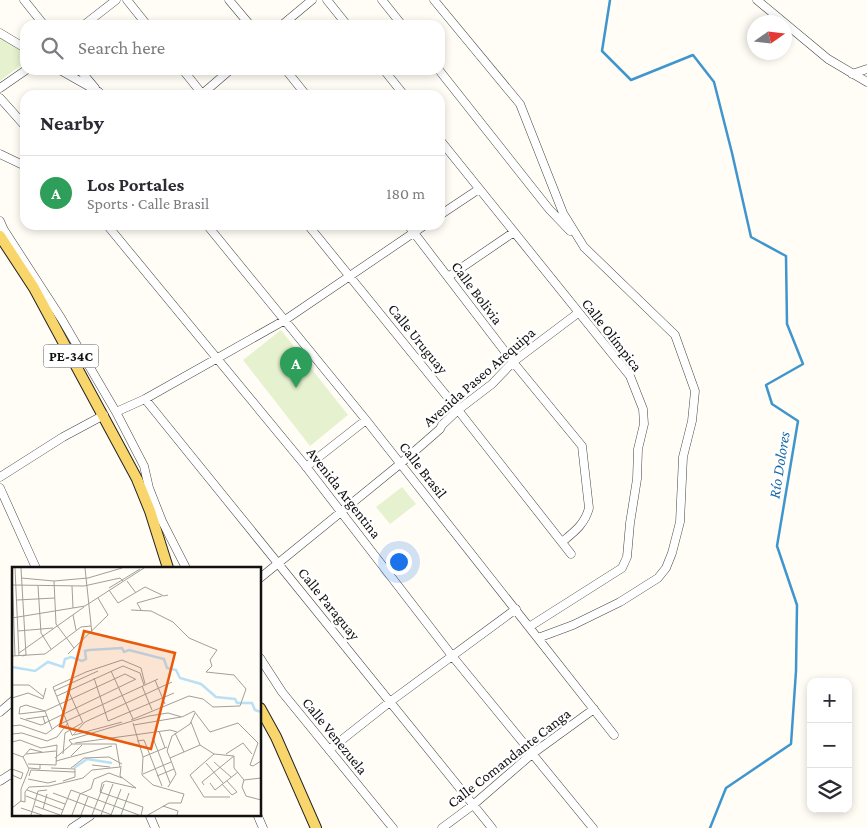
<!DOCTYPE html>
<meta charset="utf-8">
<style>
:root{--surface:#fff;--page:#f2f2f3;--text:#2b2b33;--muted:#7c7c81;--line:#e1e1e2;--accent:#b45309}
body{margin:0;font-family:"Crimson Pro",serif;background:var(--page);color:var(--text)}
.controls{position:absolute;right:15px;bottom:15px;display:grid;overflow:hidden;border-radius:10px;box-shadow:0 2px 8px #0003}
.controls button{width:45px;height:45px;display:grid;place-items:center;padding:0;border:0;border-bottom:1px solid var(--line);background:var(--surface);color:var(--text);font:25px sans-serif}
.compass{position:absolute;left:747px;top:15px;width:45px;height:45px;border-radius:50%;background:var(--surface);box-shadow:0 2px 8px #0003;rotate:76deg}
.you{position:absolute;left:398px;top:561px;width:18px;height:18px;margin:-12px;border:4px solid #fff;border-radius:50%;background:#1a73e8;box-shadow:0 0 0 8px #1a73e833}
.badge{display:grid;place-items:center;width:32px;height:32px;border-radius:50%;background:var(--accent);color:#fff;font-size:16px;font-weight:700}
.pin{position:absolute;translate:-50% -41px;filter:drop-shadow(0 1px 2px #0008)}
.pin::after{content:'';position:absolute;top:26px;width:18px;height:15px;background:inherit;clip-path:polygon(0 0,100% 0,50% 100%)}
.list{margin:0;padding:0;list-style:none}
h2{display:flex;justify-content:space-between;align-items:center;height:65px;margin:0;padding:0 20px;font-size:21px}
h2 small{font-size:16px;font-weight:400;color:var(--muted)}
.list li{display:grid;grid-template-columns:32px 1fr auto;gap:15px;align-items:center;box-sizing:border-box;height:75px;padding:0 20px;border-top:1px solid var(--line)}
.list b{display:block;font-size:19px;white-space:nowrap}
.list p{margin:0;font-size:16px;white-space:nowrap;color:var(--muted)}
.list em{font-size:16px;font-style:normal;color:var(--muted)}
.icon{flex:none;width:28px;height:28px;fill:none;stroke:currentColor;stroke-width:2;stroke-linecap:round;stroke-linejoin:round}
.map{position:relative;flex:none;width:867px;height:828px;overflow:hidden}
.search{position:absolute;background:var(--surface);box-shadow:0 2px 8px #0003;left:20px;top:20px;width:425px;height:55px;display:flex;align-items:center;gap:12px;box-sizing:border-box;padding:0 18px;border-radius:15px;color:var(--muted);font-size:19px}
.panel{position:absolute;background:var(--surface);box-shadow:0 2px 8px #0003;left:20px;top:90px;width:425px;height:140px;border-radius:15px}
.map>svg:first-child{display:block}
</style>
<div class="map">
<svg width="867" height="828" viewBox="0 0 867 828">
<rect width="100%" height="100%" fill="#fffdf5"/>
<path fill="#e6f2cf" d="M0 37 25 53V62L0 81Z
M281 330 348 415 310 446 243 360Z
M402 487 416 504 390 524 376 507Z"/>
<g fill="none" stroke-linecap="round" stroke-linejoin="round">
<path stroke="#3f96cf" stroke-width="2.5" d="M610 0 602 51 631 80 693 55 714 82 732 153 751 237 786 256 787 324 803 364 766 385 772 404 798 421 777 546 797 605 796 671 791 744 726 788 710 828"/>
<defs>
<path id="minor" d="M24 0 44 25
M127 0 147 25
M229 0 250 25
M327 0 347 25
M382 0 402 25
M434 0 520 104 563 213 584 247 675 335 695 391 692 421 683 457 680 522 672 553 666 568 658 578 620 602 573 625 538 638
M757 0 828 59 867 82
M84 25 116 0
M282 25 312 0
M0 33 25 48
M60 70 99 92
M80 70 95 88
M183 70 203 95
M286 70 306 95
M384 70 404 95
M439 70 549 209 570 231
M852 74 867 69
M0 88 26 70
M201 95 230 70
M0 98 25 126
M440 140 630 376 643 409 644 424 638 449 637 479 630 523 627 557 622 568 529 627
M0 154 25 166
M440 215 479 189
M0 221 4 230 61 318 116 412 144 466 149 488 162 521
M107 225 304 464 453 657 593 828
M207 225 366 420 614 735
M308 225 458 410 571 554
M408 225 513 362 582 446 589 508C585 524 574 532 562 542
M448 277 514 232
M145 399 492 828
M116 412 145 399 285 320 425 225
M306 467 366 420
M0 477 63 437 104 415
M0 488 36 568
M159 518 162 521 186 568
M260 578 400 464 440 429 442 425 458 410 492 384 513 362 578 313
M260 658 282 692 393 828
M0 712 14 700
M329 750 391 701 516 609
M0 781 14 772
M149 814 155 828
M257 814 263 828
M72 828 90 816
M442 828 473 805 532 754 594 709"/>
<path id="major" d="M0 236 34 288 137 479 150 511 168 568
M260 708 276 737 316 828"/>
</defs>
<use href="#minor" stroke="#444" stroke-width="9"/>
<use href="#major" stroke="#222" stroke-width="12"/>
<use href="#minor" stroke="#fff" stroke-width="8"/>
<use href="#major" stroke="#f9d66b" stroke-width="10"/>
</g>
<g text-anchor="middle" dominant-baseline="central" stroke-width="5" stroke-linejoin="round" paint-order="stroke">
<rect fill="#fff" stroke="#585858" stroke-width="1" x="43.5" y="344.5" width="55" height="23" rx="4"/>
<g font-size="14" font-weight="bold" fill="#111">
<text x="71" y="356">PE-34C</text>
</g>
<g font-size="15" fill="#111" stroke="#fff">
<text transform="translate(477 293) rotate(53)">Calle Bolivia</text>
<text transform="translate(612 335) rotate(52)">Calle Olímpica</text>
<text transform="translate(418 339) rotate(51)">Calle Uruguay</text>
<text transform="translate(479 377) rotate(-41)">Avenida Paseo Arequipa</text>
<text transform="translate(423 470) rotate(52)">Calle Brasil</text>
<text transform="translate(344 493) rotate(52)">Avenida Argentina</text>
<text transform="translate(329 604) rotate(51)">Calle Paraguay</text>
<text transform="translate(335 736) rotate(51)">Calle Venezuela</text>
<text transform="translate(509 758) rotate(-38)">Calle Comandante Canga</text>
</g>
<g font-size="16" font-style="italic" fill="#1768a6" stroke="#fff">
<text transform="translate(779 465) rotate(-81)">Río Dolores</text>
</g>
</g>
<g transform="translate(12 567)">
<rect width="249" height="249" fill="#fffdf5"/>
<path fill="none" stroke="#b9e0f7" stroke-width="2.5" d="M0 100 23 104 36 95 51 100 53 92 59 90 70 94 74 92 73 84 77 83 110 81 112 85 117 83 152 92 155 101 164 103 168 111 189 117 204 130 223 132 225 136H240L243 143 249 145M62 201 75 192 100 196"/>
<path fill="none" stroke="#a09f9a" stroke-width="1" d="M3 1 7 89M9 1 14 88 10 89M73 1 80 67M0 4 3 89M9 11 42 14M115 14 124 26M0 18 72 19 108 11 111 14M26 19 29 66 39 82M60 19 61 41M97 21 128 2M97 23 106 36 133 20 152 29 156 28M5 33 43 31M119 43 139 44 161 55 177 71 205 83 198 93 200 99 194 105 222 108 234 122 228 139 201 140 191 132 177 129 119 153M129 43 125 36 150 29M61 48 64 63M0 51 73 39 132 1M6 64 41 61M62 81 44 57 42 14 76 11 110 1M7 86 72 40M56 87 96 48 86 31M0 89 33 87 69 60 79 59M99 104 121 152M82 111 96 154M143 113 153 137M0 118H17L32 130M130 119 140 143M56 123 71 156M42 124 86 104M45 129 111 99 128 106 132 118M0 131 16 126 31 132 34 121M33 144 14 138 8 140 7 147 33 144 113 107 123 112M33 144 40 162M183 146 178 157 160 169 155 184 158 191 188 178 202 187 222 189V201L232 213M31 150 33 156 124 112M8 151 29 158 34 156M14 152 35 149M96 154 162 126M179 155 188 178M121 156 131 190 130 208 141 218 172 227 169 236H157L136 248M122 158 169 150M0 159 8 158 34 167 46 158 146 112M147 164 153 181M163 166 172 185M0 167 10 166 35 174 45 170 56 156M60 168 41 120 74 105 110 93 129 101 133 117M62 168 110 155M60 169 73 155 160 115M141 171 158 216M125 174 132 173 150 219M0 175 8 173 29 181 45 178 44 198 16 197M63 176 158 163 165 165M0 186 11 190 17 202 9 222V234M14 187 44 184M51 187 53 166 70 156M202 187 178 208 192 230H218M214 187 231 176 240 187M59 189 70 178M11 190 18 182 30 185M131 190 155 180M43 191 60 177M44 194 100 179M202 195 219 210M194 196 211 216M80 198 98 200M109 199 108 209 124 221M17 201 28 202V197M39 201 63 202V210L51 214M59 201 72 191 97 190 110 197M0 202 11 206 9 212 0 208M131 207 159 195M17 209 19 203 63 205M145 209 162 202M16 212 36 216 44 214M232 213 230 220 234 229 249 233M232 213 249 211M198 216 203 223 226 205M210 217 220 228 225 225 215 214M192 218 190 215 222 189M156 220 164 207 158 191M15 223 53 237M88 225 131 240 129 248M88 225 90 216 94 214 124 221M41 226 100 248M14 229 51 243M23 239 48 248M151 239 166 244 165 248M0 241 9 234 13 235V225L17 220 38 219 71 211 80 203 108 200 104 177H60L57 173 137 149 156 146 170 150 182 144 198 165 226 156 246 176 238 198 241 199 249 194M9 241 30 248M31 242 35 227M19 248 26 224 35 223M49 248 59 223 127 248M60 248 68 227 79 222 82 212 97 206 110 211M69 248 76 230M80 248 92 217M89 248 101 217M99 248 109 222M109 248 117 226"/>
<path fill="#e8590c" fill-opacity="0.15" stroke="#e8590c" stroke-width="2.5" d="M72 64 163 86 139 182 48 159Z"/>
<rect width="249" height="249" fill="none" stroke="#111" stroke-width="2.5"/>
</g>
</svg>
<div class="controls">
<button>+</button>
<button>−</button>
<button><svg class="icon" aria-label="layers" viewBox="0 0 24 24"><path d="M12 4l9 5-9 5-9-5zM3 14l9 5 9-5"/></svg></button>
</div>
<svg class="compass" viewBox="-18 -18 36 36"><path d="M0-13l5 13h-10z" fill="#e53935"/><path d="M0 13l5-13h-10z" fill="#7c7c81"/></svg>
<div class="you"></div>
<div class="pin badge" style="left:296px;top:388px;background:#2e9e5b">A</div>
<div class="search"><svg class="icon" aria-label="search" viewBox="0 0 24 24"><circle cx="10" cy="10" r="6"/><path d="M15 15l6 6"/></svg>Search here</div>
<section class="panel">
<h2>Nearby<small></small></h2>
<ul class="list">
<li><span class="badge" style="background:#2e9e5b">A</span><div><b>Los Portales</b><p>Sports · Calle Brasil</p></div><em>180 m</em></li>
</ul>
</section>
</div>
